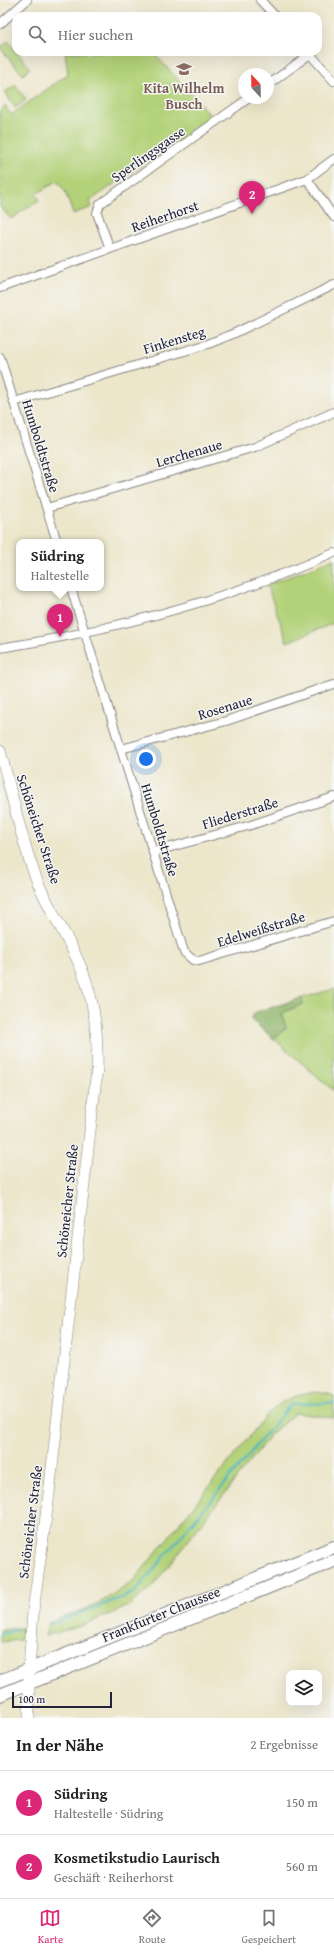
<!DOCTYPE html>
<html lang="de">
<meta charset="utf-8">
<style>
:root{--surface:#fff;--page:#f2f2f2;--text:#222;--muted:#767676;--line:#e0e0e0;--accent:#db2777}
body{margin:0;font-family:"Gentium Book Plus",serif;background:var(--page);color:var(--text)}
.controls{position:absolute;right:12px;bottom:12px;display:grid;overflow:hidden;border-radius:8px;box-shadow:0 4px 16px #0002}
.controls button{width:36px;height:36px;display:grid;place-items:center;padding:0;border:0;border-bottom:1px solid var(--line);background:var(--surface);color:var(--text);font:20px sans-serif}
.compass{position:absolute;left:238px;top:68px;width:36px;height:36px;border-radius:50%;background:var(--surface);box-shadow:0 4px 16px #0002;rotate:338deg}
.scale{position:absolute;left:12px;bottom:10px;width:100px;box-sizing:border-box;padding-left:4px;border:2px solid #22223b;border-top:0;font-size:11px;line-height:14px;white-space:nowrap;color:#22223b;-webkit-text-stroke:3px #f6f6f2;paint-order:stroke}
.you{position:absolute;left:146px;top:759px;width:14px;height:14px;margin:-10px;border:3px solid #fff;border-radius:50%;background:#1a73e8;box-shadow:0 0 0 6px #1a73e833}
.badge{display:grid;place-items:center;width:26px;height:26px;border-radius:50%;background:var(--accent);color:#fff;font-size:13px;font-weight:700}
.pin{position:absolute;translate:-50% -33px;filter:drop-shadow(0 1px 2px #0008)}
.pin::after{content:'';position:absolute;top:21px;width:14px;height:12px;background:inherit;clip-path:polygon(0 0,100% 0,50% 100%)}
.popup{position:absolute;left:16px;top:539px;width:88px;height:52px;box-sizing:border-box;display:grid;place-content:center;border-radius:8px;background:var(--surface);filter:drop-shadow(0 1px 3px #0005);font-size:13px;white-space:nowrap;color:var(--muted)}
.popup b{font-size:15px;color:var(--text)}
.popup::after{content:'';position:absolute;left:50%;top:100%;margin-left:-8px;border:8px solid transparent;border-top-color:var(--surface)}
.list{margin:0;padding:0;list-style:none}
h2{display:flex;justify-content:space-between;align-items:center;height:52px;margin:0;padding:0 16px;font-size:17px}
h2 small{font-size:13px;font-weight:400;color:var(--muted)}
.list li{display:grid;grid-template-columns:26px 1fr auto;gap:12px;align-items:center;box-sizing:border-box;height:64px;padding:0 16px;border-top:1px solid var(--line)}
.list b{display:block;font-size:15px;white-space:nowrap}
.list p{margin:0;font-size:13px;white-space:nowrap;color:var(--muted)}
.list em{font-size:13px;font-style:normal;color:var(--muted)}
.icon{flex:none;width:22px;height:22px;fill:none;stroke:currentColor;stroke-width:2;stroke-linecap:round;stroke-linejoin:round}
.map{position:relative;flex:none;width:334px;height:1718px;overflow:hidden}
.search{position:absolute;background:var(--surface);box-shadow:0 4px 16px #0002;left:12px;right:12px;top:12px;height:44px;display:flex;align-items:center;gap:10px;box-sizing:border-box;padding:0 14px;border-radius:12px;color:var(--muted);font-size:15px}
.sheet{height:180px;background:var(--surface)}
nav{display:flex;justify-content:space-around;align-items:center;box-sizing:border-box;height:56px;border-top:1px solid var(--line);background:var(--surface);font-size:11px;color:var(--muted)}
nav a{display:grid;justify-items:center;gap:2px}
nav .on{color:var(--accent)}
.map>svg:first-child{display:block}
</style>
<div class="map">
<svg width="334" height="1718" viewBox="0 0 334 1718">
<rect width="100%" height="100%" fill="#f6f6f2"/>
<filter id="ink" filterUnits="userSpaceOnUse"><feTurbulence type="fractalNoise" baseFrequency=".025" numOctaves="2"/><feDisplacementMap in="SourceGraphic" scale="8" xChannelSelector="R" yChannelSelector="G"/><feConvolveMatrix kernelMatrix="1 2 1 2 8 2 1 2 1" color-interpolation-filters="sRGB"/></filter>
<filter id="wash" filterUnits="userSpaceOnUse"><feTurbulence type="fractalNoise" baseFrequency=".012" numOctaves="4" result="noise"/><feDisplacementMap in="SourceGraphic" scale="16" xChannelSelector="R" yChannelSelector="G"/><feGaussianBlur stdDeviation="0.9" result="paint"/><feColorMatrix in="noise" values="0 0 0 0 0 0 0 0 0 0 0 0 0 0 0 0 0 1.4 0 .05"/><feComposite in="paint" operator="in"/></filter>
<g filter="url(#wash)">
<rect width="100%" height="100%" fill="#ece6ca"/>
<path fill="#b2d178" stroke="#6a7a5a" d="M8 41 30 68 23 75 0 48Z
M65 52H86L88 55 92 52H153L213 118 153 160 151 158 90 201 92 207 73 214 65 191 57 181 36 194 39 200 11 219 0 207V111L5 106 11 115 68 74Z
M16 85 26 100 15 108 5 92Z
M334 559V623L287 642 267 585Z
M334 989V1091L274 1039 286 1028 282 1013 303 1004 302 998Z
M315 1392 329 1394 334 1396V1418L295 1413 271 1434 153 1586 127 1607 81 1626 45 1636 49 1622C81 1611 107 1602 134 1580L266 1416C282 1400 292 1396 315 1392Z
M22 1628 21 1640 0 1642V1630Z"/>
<path fill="#8db368" stroke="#586a52" d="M302 998 303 1004 282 1013 286 1028 274 1039 250 1019 256 1012Z"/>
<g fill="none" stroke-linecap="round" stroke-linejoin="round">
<path stroke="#48b6c1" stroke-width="2" d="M51 1624 134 1593 291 1404 334 1403
M0 1634 17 1630"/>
</g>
</g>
<g filter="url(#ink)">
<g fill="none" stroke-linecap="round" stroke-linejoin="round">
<defs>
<path id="street" d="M260 0 275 16
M0 24 27 0
M308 52 334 81
M268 85 310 54
M307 179 334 217
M110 249 97 213 100 204 249 98
M0 288 307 179 334 159
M0 357 57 542
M14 402 208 344 235 333 334 285
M47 508 255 447 334 412
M71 588 184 952 193 960 199 961 334 921
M0 648C114 630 228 599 334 553
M121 749 226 721 334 684
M153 852 251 825 334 797"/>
<path id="secondary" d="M0 751C12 793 20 837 36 878 49 910 69 938 82 970 95 1002 98 1036 97 1069L49 1494 33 1611 29 1669V1718"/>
<path id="primary" d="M0 1681 334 1547
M0 1695 334 1561"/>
</defs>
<use href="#street" stroke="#878482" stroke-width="10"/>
<use href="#secondary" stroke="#878482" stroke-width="12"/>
<use href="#primary" stroke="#878482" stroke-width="14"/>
<use href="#street" stroke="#fff" stroke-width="8"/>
<use href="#secondary" stroke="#fff" stroke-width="11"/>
<use href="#primary" stroke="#fff" stroke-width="12"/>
</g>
</g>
<defs>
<symbol id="school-bare" viewBox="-9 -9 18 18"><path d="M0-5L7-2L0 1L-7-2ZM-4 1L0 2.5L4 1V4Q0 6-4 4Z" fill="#8d6e63" stroke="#f6f6f2" stroke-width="2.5" paint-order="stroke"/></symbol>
</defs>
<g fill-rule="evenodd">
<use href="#school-bare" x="173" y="58" width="22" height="22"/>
</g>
<g text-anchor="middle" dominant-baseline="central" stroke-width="3" stroke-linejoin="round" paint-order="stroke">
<g font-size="14" font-weight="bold" fill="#785e54" stroke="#f6f6f2">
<text x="184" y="88">Kita Wilhelm<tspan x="184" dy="16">Busch</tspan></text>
</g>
<g font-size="14" fill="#22223b" stroke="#f6f6f2">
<text transform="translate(148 154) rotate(-35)">Sperlingsgasse</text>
<text transform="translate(165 216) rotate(-19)">Reiherhorst</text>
<text transform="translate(174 340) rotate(-17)">Finkensteg</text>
<text transform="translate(41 446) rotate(73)">Humboldtstraße</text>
<text transform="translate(189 453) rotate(-16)">Lerchenaue</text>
<text transform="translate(225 707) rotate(-17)">Rosenaue</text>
<text transform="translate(240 813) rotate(-17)">Fliederstraße</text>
<text transform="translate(39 829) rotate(72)">Schöneicher Straße</text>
<text transform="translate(160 830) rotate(73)">Humboldtstraße</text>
<text transform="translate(261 929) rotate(-17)">Edelweißstraße</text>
<text transform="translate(67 1201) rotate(-84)">Schöneicher Straße</text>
<text transform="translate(30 1522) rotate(-83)">Schöneicher Straße</text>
<text transform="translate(161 1614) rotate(-22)">Frankfurter Chaussee</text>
</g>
</g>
</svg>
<div class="controls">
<button><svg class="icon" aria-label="layers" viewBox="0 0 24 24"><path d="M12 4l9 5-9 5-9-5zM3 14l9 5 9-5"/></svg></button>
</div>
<svg class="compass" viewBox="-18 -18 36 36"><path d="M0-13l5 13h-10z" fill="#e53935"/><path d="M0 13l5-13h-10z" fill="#767676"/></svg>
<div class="scale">100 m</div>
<div class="you"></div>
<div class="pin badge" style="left:60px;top:637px">1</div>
<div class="popup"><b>Südring</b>Haltestelle</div>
<div class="pin badge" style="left:252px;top:214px">2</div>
<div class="search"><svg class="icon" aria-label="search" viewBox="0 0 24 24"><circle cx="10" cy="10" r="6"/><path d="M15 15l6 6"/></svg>Hier suchen</div>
</div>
<section class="sheet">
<h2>In der Nähe<small>2 Ergebnisse</small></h2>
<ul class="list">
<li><span class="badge">1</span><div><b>Südring</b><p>Haltestelle · Südring</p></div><em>150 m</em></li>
<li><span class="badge">2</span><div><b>Kosmetikstudio Laurisch</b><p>Geschäft · Reiherhorst</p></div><em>560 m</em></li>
</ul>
</section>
<nav>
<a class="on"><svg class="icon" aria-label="map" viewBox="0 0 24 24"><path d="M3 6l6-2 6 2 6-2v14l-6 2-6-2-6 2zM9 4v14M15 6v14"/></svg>Karte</a>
<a><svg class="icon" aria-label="directions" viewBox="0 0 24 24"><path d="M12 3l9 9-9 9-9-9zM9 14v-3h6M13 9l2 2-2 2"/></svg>Route</a>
<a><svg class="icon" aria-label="saved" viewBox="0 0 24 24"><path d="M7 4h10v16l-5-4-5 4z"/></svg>Gespeichert</a>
</nav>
